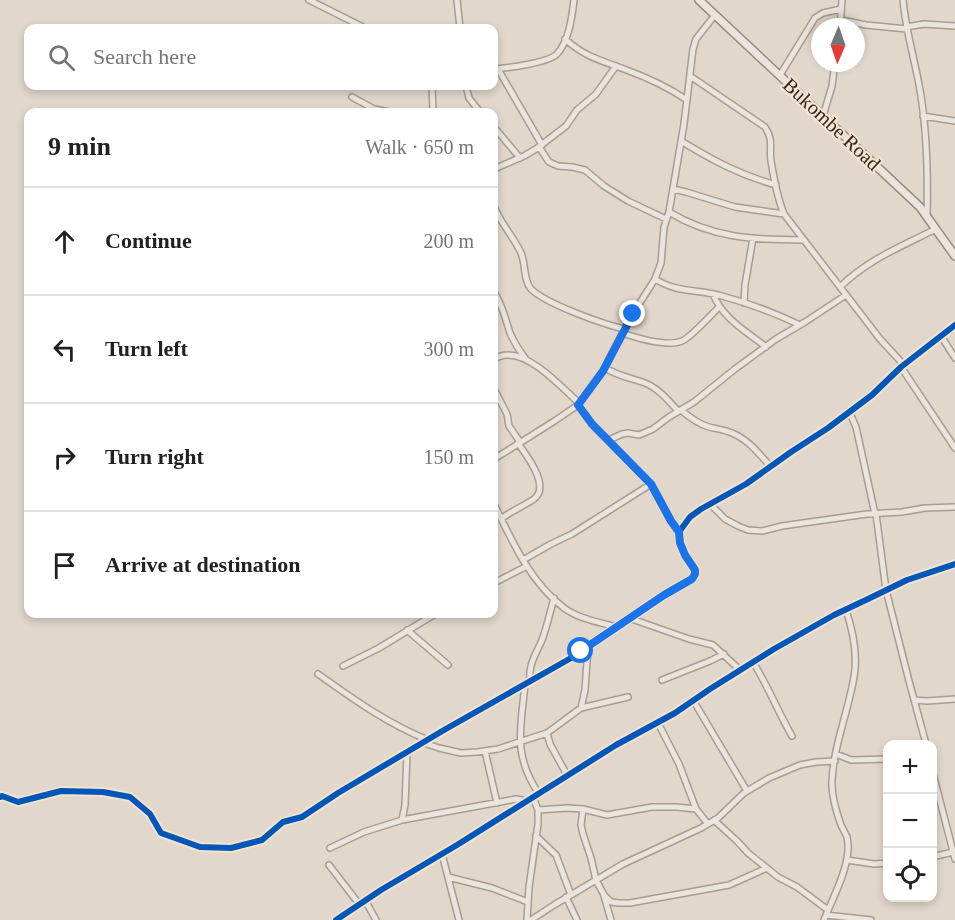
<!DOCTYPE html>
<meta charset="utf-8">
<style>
:root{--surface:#fff;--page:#f2f2f2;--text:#202124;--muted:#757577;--line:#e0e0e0}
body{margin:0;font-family:"Times New Roman",serif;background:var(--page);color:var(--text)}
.controls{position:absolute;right:18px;bottom:18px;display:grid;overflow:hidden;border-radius:12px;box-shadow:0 3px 9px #0003}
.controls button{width:54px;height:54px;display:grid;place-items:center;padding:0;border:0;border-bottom:2px solid var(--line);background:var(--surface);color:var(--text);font:30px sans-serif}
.compass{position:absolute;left:811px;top:18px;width:54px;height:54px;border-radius:50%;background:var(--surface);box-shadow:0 3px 9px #0003;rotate:182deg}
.stop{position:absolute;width:18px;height:18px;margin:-14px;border:4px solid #1a73e8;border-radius:50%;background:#fff}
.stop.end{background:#1a73e8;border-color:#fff;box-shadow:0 2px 6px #0008}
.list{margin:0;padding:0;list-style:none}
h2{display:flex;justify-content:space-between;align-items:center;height:78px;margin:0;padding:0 24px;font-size:26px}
h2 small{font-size:20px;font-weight:400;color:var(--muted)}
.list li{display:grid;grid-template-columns:39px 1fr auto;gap:18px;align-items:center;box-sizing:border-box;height:108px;padding:0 24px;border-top:2px solid var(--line)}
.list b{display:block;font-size:22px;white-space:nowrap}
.list em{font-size:20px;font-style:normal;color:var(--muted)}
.icon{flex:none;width:33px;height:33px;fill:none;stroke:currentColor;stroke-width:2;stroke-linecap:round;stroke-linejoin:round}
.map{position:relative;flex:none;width:955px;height:920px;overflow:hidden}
.search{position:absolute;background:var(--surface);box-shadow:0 3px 9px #0003;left:24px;top:24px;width:474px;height:66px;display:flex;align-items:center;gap:15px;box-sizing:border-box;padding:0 21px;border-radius:12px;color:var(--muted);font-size:22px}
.panel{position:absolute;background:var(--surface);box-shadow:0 3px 9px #0003;left:24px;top:108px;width:474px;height:510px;border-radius:12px}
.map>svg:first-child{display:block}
</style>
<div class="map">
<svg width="955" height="920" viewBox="0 0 955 920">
<rect width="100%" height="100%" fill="#e2d7cb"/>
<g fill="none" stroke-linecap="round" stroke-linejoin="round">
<defs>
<path id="street" d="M309 0 365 28
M457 0 460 28
M903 0C906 33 916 64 921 96 927 135 928 177 927 217
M841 20 866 25 907 29
M840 27 842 0
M906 27 924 24 955 26
M565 39C585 57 600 60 624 69 646 77 668 87 687 100
M494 69C507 68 548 63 557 54 569 41 572 17 574 0
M498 69 542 145
M780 75 815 18 823 13 841 9
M690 76 765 127C774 141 769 147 771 161 774 179 777 197 784 214L880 339 904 365
M432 86 433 112
M466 86 469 98 480 112
M352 97 374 109 390 112
M823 116 832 86 835 63
M923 116 955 121
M494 127 520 158
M681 141C712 160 740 175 776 185
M539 147 549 162 558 166 572 167 585 170 604 186 628 201 666 219
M494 169 524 156 536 149 566 126 577 110 596 94 616 66
M673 189 686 192 735 207 784 214
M494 206C500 223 514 237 521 253 526 264 523 280 531 289 546 304 603 324 624 329
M669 212C712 238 753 240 803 240
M655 279C677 293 697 289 722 296 748 303 775 313 800 325
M840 287C867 260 902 246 936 229
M494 292C503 306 505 318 510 333 514 342 519 350 525 358
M713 294C723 319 746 331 766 347
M744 303 745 285 753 238
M622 333C637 338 670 348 684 340 695 333 710 316 719 307
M941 336 955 358
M494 359C498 357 502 355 507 355 532 354 561 387 579 403
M901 367 955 448
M605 368C618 376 631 378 645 383 658 388 669 401 678 411
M494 389 507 414 509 426 520 442
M578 405 592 424 651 484 671 521 679 532
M681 410C689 417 698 424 709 427 717 429 725 430 732 433 749 440 759 454 771 467
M849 411 856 427 875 514
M609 440 622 434 628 433 639 435 653 429 669 417 694 402 735 369 776 339 805 322 846 295
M494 459 553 422 578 405 603 371 629 320 655 279 661 263 664 227 669 212 684 124 693 49 696 39 715 15
M494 504C512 541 530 582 564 608 579 619 599 622 616 627
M710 504 725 519 738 526 748 530 762 531 782 526 867 514 902 512 925 508 955 507
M876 514 886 590 909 681 926 744
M501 519C511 511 524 506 534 499 551 486 526 455 518 443
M523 560 551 544 572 534 651 484
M494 583 527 566
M629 618 689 639 713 645 740 670
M407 630 448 665
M753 662C768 686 778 712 792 736
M343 666 379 648 435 614
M318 674C353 699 388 724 428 740
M662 680 710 661 724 654
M530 681C528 665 536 654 542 640 547 627 550 612 554 598
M525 684C521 728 512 754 539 794
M693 700 747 791
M914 700 927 701 955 699
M581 708 628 697
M658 723 679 764 696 809 708 824
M547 733 550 744 567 775
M424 743 439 748 461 753 477 752 498 749 547 733 581 708 585 690 588 647
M485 751 497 803
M836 754 851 760 888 759
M932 770 955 859
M0 797 2 796 18 802 61 791 103 792 130 797 150 814 161 833 200 847 231 848 262 840 283 822 302 817 338 793 444 730 571 658 664 595 692 579 695 574V570L685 555 680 543 679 532 690 517 701 509 746 484 791 452 828 428 872 395 901 367 955 325
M583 809 581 825 583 834 591 858 596 880 604 895 611 902 619 903H630L729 885 767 868
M538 810 567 808 583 809 607 815 652 807H676L696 809
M402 820 405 805 407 753
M714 820 737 841 748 853 778 877 797 887 828 910
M536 836 556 855 571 895
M330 848 364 832 402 820 516 799 527 801
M442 854 459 920
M932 857 953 852
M847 860 874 864 888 863
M329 865 359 904
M448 877 492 888 528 902
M604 896 611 920
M566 897 577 920
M365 900 376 920
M826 915 871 920
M336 920 381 890 457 845 616 745 675 713 710 689 774 649 834 615 868 599 907 580 955 564
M527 920 529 887 538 824V810L533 797
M531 920 554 905 623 864 701 828 718 818 744 793 769 778 800 765 816 762 835 761
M824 920C833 897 853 862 847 837 845 833 843 829 841 825 836 811 831 795 832 780 834 745 848 712 854 677 858 654 853 631 846 610"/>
<path id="secondary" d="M699 0 920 207 955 256"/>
</defs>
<use href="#street" stroke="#a79d95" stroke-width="8"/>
<use href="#secondary" stroke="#978c84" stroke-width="10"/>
<use href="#street" stroke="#eae4dd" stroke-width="5"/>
<use href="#secondary" stroke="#eae4dd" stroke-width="7"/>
<defs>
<path id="cycleway" d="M0 797 2 796 18 802 61 791 103 792 130 797 150 814 161 833 200 847 231 848 262 840 283 822 302 817 338 793 444 730 571 658 664 595 692 579 695 574V570L685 555 680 543 679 532 690 517 701 509 746 484 791 452 828 428 872 395 901 367 955 325
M336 920 381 890 457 845 616 745 675 713 710 689 774 649 834 615 868 599 907 580 955 564"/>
</defs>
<use href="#cycleway" stroke="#f3e3d1" stroke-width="10"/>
<use href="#cycleway" stroke="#0057b8" stroke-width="6"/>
</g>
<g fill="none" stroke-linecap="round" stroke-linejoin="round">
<path stroke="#1a73e8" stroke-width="8" d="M581 651 664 595 692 579 695 574V570L685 555 680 543 679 532 671 521 651 484 592 424 578 405 603 371 633 314"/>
</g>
<g text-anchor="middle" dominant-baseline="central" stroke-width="4.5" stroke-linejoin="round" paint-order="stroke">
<g font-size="20" fill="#35241e" stroke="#f3e3d1">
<text transform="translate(832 124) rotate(43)">Bukombe Road</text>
</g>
</g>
</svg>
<div class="controls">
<button>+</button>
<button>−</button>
<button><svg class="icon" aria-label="locate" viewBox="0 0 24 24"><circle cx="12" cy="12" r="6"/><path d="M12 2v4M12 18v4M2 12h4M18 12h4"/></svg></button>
</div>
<svg class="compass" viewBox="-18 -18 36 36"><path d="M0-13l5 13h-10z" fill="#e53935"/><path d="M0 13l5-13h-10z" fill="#757577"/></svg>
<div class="stop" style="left:581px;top:651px"></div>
<div class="stop end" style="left:633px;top:314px"></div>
<div class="search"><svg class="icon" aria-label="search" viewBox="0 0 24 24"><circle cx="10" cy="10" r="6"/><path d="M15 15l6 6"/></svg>Search here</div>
<section class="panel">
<h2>9 min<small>Walk · 650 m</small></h2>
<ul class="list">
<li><svg class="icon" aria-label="ahead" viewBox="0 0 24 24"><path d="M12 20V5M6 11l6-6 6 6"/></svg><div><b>Continue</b></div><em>200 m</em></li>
<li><svg class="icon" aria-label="left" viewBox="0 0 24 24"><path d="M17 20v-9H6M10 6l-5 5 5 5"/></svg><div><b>Turn left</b></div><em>300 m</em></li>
<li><svg class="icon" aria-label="right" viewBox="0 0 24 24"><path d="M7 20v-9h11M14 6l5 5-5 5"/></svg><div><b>Turn right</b></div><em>150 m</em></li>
<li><svg class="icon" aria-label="arrive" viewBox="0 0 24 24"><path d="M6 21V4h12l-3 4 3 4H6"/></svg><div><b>Arrive at destination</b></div></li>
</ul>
</section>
</div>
